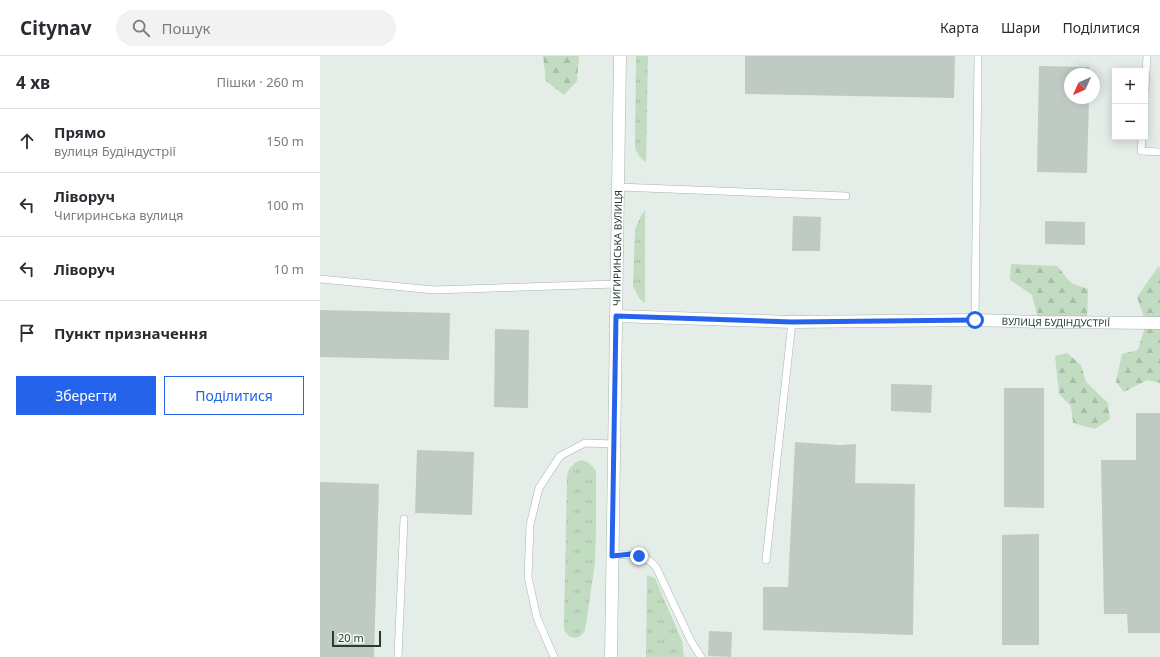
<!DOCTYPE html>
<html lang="uk">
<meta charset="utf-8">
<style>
:root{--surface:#fff;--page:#f2f2f3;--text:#2b2b33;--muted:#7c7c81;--line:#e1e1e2;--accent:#2563eb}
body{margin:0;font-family:"Noto Sans",sans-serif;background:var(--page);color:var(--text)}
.controls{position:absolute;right:12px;top:12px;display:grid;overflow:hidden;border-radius:0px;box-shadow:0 2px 10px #0003}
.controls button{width:36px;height:36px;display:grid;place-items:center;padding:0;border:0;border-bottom:1px solid var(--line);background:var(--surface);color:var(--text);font:20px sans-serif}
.compass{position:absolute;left:744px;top:12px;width:36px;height:36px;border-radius:50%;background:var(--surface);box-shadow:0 2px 10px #0003;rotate:225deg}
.scale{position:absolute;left:12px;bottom:10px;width:49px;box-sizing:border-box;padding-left:4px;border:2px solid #263d31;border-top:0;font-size:11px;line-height:14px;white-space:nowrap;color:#263d31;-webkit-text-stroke:3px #f6faf7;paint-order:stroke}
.stop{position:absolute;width:12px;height:12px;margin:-9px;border:3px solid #2563eb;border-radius:50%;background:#fff}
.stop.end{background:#2563eb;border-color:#fff;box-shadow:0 1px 4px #0008}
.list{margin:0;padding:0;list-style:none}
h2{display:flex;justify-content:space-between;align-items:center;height:52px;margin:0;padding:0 16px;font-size:17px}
h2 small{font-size:13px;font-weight:400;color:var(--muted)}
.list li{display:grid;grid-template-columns:26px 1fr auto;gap:12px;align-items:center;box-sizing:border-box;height:64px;padding:0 16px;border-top:1px solid var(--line)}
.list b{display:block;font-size:15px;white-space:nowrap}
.list p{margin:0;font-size:13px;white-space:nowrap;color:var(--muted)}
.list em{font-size:13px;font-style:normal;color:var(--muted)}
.actions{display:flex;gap:8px;padding:12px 16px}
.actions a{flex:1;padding:9px 0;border:1px solid var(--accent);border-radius:0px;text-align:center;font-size:14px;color:var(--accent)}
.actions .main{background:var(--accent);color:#fff}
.icon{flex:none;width:22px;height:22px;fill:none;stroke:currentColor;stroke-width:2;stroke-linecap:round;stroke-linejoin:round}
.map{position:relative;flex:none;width:840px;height:601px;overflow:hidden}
header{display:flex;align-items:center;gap:24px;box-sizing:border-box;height:56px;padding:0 20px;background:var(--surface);border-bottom:1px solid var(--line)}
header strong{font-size:19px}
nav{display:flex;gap:22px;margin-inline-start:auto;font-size:14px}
.search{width:280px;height:36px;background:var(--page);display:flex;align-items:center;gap:10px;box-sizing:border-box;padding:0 14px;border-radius:22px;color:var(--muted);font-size:15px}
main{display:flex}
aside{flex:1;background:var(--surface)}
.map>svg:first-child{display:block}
</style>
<header>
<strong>Citynav</strong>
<div class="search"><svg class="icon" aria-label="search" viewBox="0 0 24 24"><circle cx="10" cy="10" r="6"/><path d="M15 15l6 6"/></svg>Пошук</div>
<nav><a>Карта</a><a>Шари</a><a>Поділитися</a></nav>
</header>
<main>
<aside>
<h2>4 хв<small>Пішки · 260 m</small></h2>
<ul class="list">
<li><svg class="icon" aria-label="ahead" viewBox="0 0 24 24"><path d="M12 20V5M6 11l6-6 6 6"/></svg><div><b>Прямо</b><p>вулиця Будіндустрії</p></div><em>150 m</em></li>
<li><svg class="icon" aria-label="left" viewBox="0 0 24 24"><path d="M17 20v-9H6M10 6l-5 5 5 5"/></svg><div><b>Ліворуч</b><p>Чигиринська вулиця</p></div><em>100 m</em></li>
<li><svg class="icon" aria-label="left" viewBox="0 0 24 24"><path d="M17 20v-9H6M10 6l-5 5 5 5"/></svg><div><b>Ліворуч</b></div><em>10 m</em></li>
<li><svg class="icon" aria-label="arrive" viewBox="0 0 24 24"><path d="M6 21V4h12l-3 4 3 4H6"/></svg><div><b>Пункт призначення</b></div></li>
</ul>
<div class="actions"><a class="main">Зберегти</a><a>Поділитися</a></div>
</aside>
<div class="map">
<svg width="840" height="601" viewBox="0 0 840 601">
<defs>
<pattern id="grass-tufts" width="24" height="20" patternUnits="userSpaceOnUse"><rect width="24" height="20" fill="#c1dcc1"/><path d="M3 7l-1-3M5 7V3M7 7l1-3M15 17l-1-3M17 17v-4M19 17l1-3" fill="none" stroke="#a6bea6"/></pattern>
<pattern id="forest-firs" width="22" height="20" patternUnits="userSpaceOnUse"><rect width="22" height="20" fill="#c1dcc1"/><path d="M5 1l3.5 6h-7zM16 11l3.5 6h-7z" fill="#a6bea6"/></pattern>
</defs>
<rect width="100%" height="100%" fill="#e5ede8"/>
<path fill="url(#grass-tufts)" d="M316 0H328L326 106C320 102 317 98 315 91Z
M325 154V247L319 242 313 230 315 173 321 160Z
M261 404C268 406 272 409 276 415V471L275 507 265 574C260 585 247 584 244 572L247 421C248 412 252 408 261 404Z
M327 519 335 522 362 585 364 601H326Z"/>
<path fill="url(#forest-firs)" d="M223 0H259L257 25 244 39 226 25Z
M691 208 737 210 751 227 768 233 767 267 719 266 712 239 690 224Z
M838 211H840V327L827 324 804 336 796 326 802 298 818 294 826 267 817 241Z
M747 297 761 309 766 326 788 347 790 363 775 373 753 367 751 350 739 338 735 300Z"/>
<path fill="#becac3" d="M425 0H635L634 42 425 38Z
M719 10 769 11V18H750V42H769L767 117 717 116Z
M473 160 501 161 500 195H472Z
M725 165 765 166V189L725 188Z
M0 254 130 257 129 304 0 301Z
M175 273 209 274 208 352 174 351Z
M571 328 612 329 611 357 571 355Z
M684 332H724V452L684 451Z
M816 357H840V577H808L807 558H784L781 404H816Z
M475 386 520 389 536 388 535 427 595 428 593 579 443 574V531H468Z
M97 394 154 396 152 459 95 457Z
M0 426 59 428 54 601H0Z
M719 478V589H682V479Z
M389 575 412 576 411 601 388 600Z"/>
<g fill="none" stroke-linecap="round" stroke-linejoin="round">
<defs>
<path id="lane" d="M825 34 827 0
M822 81 821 95 840 96
M298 131 526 140
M0 223 114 234 296 228
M655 264 658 0
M292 499C310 499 323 496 336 511L371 585 381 601
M446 504 472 266
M78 601 84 463
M234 601 217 562 208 521 210 469 219 432 240 400 265 387 294 388"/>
<g id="street">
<path id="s1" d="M296 260 472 266 655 264 719 266 840 267"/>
</g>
<g id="secondary">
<path id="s2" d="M291 601 300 0"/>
</g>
</defs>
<use href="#lane" stroke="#a8b5ad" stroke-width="8"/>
<use href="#street" stroke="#a8b5ad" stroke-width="13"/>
<use href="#secondary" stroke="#a5b8ac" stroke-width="13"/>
<use href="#lane" stroke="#fff" stroke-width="7"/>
<use href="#street" stroke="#fff" stroke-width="12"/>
<use href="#secondary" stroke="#fff" stroke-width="12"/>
</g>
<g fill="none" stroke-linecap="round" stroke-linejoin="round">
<path stroke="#2563eb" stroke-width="5" d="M319 500 312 498 292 500 296 260 472 266 655 264"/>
</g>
<g text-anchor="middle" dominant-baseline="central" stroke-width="3.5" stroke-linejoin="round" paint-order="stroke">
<g font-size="10" fill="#263d31" stroke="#f6faf7">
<text stroke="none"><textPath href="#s2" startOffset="409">ЧИГИРИНСЬКА ВУЛИЦЯ</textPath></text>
<text stroke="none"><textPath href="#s1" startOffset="440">ВУЛИЦЯ БУДІНДУСТРІЇ</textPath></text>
</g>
</g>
</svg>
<div class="controls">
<button>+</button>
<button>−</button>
</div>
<svg class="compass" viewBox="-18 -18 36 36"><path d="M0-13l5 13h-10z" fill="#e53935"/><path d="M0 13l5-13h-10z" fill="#7c7c81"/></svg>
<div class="scale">20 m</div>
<div class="stop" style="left:655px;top:264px"></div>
<div class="stop end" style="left:319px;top:500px"></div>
</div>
</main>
